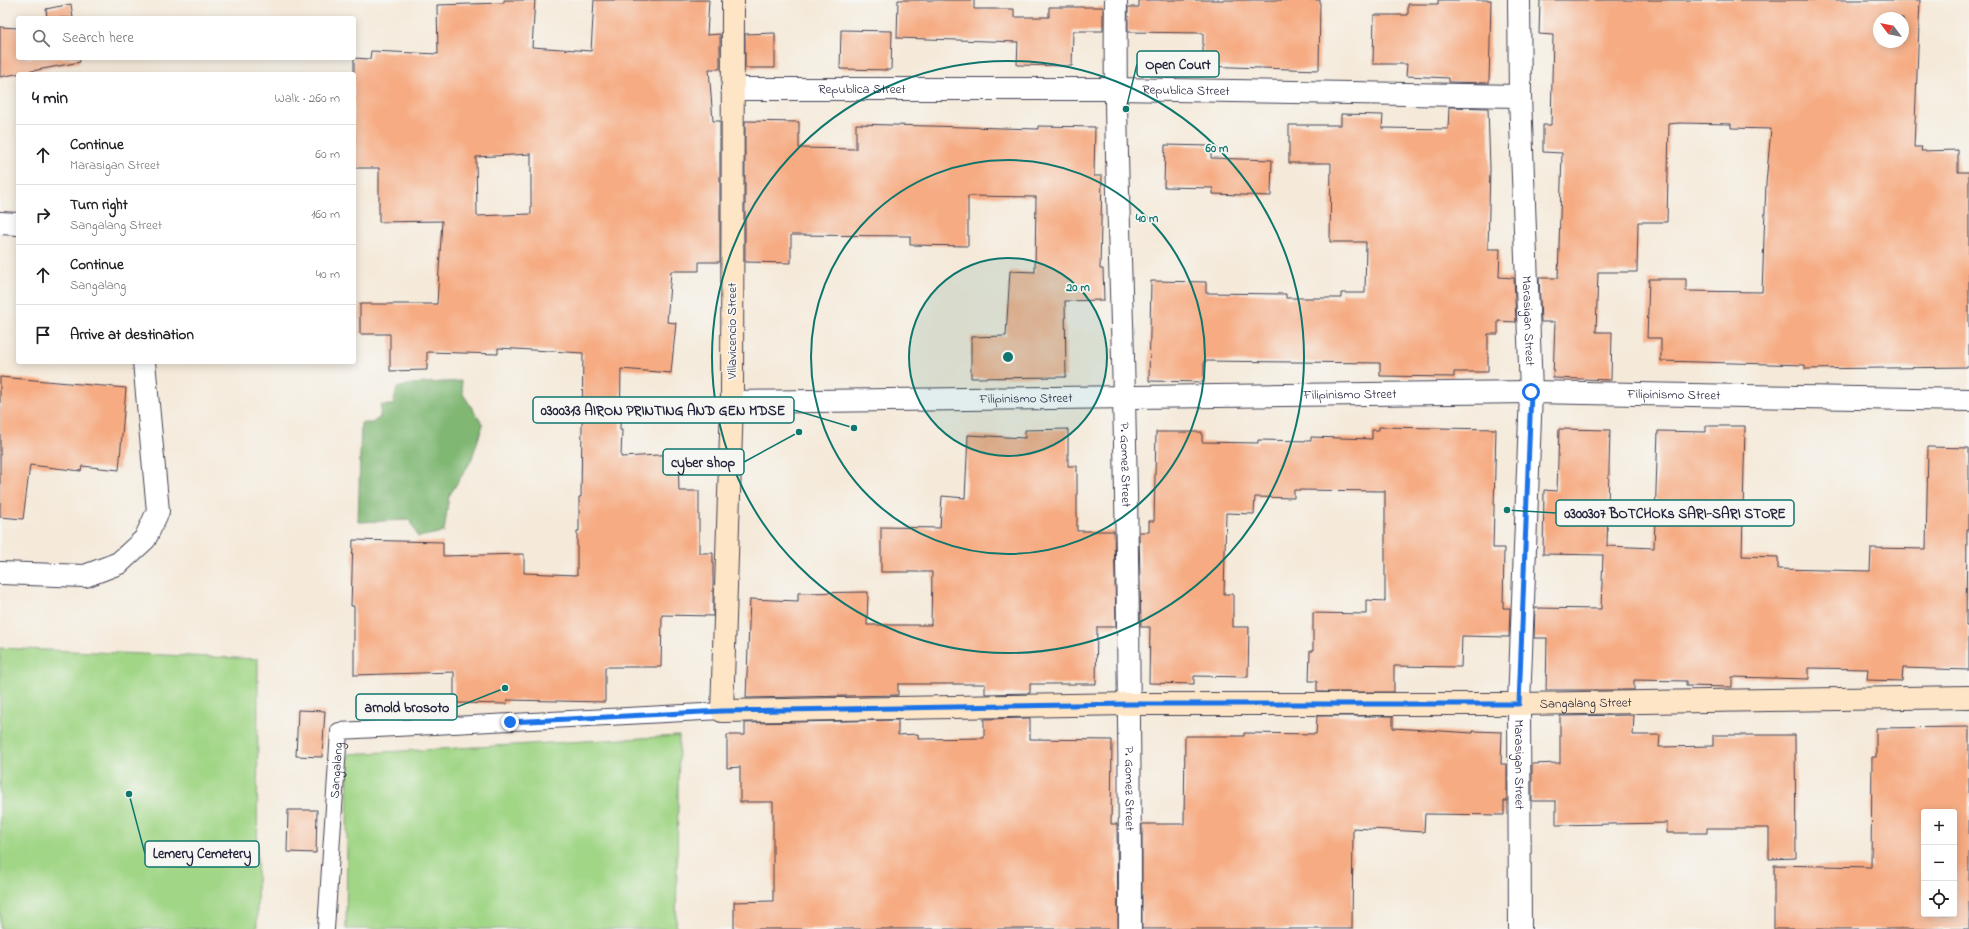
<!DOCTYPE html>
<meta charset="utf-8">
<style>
:root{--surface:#fff;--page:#f2f2f2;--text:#202124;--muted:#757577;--line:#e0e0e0}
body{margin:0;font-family:"Indie Flower",sans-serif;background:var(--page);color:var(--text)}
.controls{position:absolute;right:12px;bottom:12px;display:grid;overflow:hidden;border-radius:4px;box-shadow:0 2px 10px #0003}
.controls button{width:36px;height:36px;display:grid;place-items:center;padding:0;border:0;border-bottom:1px solid var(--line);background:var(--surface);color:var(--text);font:20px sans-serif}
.compass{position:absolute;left:1873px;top:12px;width:36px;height:36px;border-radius:50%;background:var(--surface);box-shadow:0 2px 10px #0003;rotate:302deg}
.stop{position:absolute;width:12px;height:12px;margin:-9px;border:3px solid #1a73e8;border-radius:50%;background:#fff}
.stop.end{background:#1a73e8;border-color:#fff;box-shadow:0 1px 4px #0008}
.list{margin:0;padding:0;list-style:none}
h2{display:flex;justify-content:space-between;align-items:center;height:52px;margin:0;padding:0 16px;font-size:17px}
h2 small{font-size:13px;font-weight:400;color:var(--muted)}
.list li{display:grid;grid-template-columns:26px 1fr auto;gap:12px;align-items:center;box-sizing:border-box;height:60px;padding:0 16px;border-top:1px solid var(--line)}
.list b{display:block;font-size:15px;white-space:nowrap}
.list p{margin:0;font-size:13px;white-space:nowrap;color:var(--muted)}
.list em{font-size:13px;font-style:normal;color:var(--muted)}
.icon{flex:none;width:22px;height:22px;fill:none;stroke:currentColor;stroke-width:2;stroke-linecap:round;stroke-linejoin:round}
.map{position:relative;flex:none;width:1969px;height:929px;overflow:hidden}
.search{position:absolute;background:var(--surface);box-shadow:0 2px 10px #0003;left:16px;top:16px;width:340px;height:44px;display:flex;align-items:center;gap:10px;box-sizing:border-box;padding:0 14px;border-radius:4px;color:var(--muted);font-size:15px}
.panel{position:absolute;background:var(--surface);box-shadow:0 2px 10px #0003;left:16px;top:72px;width:340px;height:292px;border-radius:4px}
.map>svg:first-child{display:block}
</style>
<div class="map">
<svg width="1969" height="929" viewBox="0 0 1969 929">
<rect width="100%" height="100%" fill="#f6f6f2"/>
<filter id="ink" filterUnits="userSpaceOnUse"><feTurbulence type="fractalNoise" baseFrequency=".025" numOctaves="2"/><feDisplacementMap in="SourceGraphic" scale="8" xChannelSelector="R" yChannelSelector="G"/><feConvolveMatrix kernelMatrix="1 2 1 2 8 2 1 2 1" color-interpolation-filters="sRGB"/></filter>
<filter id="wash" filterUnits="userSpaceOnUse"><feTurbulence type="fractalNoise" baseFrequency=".012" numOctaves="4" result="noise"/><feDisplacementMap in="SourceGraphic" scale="16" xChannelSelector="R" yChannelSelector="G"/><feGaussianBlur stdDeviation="0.9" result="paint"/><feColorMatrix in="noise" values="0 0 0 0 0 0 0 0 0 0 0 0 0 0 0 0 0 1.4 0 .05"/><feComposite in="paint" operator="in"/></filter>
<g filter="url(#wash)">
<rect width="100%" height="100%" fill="#f5eada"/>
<path fill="#a1d686" stroke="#627c60" d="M0 648 258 659 257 929H0Z
M679 736 676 929H346L348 754Z"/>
<path fill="#80b773" stroke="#516c57" d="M461 381 463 394 483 425 471 461 449 496 444 532 418 537 410 520 358 522 361 423H372L380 417 381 405H393L397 388 411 384Z"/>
<g id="blocks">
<path fill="#f6ab82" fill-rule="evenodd" d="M504 0H535L532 47 591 51 594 0H709L707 35 720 34V69H709L713 121H720V262H699V271H671L667 322 676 323 671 373 621 369 620 430H622L621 457 678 454 679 491H699V553H713V616L662 615 661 667H605V702L507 700V704L454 703V672L354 675V606H351L353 540 443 542V556L524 554V573L577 575V531H579V497H581L583 353 498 348V354L427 352V370L390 371V334H360V304H437L442 221 379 222V168H354V58L370 59 371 51 438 54 437 5 504 3ZM531 154V214L477 216 476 157Z
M898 0H974V9H1014V17H1049V7H1103V31H1073L1072 66 1017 65 1018 42 897 38Z
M1139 0H1320L1319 70 1203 66V33L1128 32V7H1139Z
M1438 0H1491L1489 83 1449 82V78L1406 76 1407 64H1373L1374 15H1408V4H1438Z
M1540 0H1920L1914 147H1922L1921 151 1958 150V172H1969V367L1805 369V365L1661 361V338H1647L1649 279H1686V291L1762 292 1766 183 1771 129 1731 128V124L1679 123 1669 124 1667 222H1638L1637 272H1598L1596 332H1612L1611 380 1553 378 1555 322H1541L1539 278H1558L1562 153 1543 152V125H1551L1553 35 1539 34ZM1879 18H1903V42H1879Z
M71 4 73 18H47L46 9Z
M0 27 18 28V58H79L80 62 0 77Z
M841 30 892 31 891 70 840 69Z
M775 33V68H745V34Z
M1449 107 1488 108 1490 168 1488 249H1500L1499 277 1514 278 1516 322 1498 321V334H1488V372H1454V377L1380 376V363L1204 361V382L1149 381 1151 281 1206 282V293L1286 294V298H1341V293H1365L1366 242H1330L1331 163H1289V125H1341V114L1383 115 1382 128 1448 129Z
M745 121 799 122V148L856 149V124L1038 129V126L1095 127 1094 176H1102L1100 269H1103L1104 300 1065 301 1066 377 971 378V337L1006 336 1010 271 1035 272 1036 197 968 196V246L910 245V236L791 235V263L745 262Z
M1165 145 1211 146V158L1272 160 1271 196 1213 194V188L1164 187Z
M0 377 126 388 119 470 82 466 81 471 30 465 23 519 0 517Z
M1706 426H1745L1742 556 1778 557V569L1870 571 1871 548 1926 549 1928 447 1969 448V529H1967L1966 626H1969V670L1903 668 1902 681 1867 680 1868 669 1809 668V679L1732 677V687L1686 686V681L1634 680V690H1546L1547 638H1534L1535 608 1601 609 1603 555 1543 554 1544 490 1557 491 1559 429 1610 430 1607 546 1654 548 1658 431 1706 432Z
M1379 427 1496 429 1493 548H1504L1503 608H1510L1509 637 1462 636 1461 667 1394 666V692H1317V681H1309L1310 651H1313V613L1366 614V600L1385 601V491L1294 490V498L1255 497 1254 514 1226 513 1224 594H1233V627H1249L1248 677 1194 676V684L1149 683 1150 627H1141L1139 532H1149V521H1154L1156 432H1202V442L1258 443V440L1311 441V437L1372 439V430H1379Z
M1068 429V466H1077V531H1114L1116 627H1097L1096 684H1030V693L985 694V684H898V695L746 698 750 599 798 601V593L868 592 867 625H931L932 572H881V527L940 528 942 496 965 498 968 435 1025 438V430Z
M298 710 325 711 322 757 296 756Z
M1634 715 1633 735H1660L1659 747 1713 746V735H1795L1796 858 1769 859V828H1707V833H1667V823L1556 825V801H1532V764L1560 763V716Z
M1317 716H1393V728L1473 733V731L1502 732 1501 764H1507V801H1504V815L1425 814 1424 832 1353 828 1352 929H1142V824H1184L1185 736H1244V733L1316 734Z
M1030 718V739L1112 740 1111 824H1117L1118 929H734V902L773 901V802H740V767L727 768V735H745V723L898 720V735L918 734V739L984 738V719Z
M1969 727V929H1774V865L1871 867 1872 757H1876V728ZM1924 812H1954V914H1924Z
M288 810H317L316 853 287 852Z"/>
</g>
</g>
<g filter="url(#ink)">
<use href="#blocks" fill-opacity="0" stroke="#424053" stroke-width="1"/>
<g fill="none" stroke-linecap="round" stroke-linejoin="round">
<defs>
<g id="lane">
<path id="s1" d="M326 929 339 731 722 711"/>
</g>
<g id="street">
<path id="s2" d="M1116 0C1114 132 1121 264 1124 397 1128 574 1130 751 1130 929"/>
<path id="s3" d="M1519 0 1520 96 1531 392 1519 704 1520 929"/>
<path id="s4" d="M732 89H1115L1520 96"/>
<path d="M0 223 18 224"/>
<path id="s5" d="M732 402 1531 392 1969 400"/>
<path d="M0 573 85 576 119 563 145 539 158 511 144 362"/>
</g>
<g id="secondary">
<path id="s6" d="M733 0 732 402 722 711 1130 704H1519L1969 697"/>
</g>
</defs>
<use href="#lane" stroke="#424053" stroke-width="18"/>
<use href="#street" stroke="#424053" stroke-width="24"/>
<use href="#secondary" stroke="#424053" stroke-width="24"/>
<use href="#lane" stroke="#fff" stroke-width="16"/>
<use href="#street" stroke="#fff" stroke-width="22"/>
<use href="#secondary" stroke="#fde5c5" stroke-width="22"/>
</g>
</g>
<g fill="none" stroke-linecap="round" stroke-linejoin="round" filter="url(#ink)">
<path stroke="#1a73e8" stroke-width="5" d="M510 722 722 711 1130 704H1519L1531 392"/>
</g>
<circle cx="1008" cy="357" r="99" fill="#0f766e" fill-opacity=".12"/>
<g fill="none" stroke="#0f766e" stroke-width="2">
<circle cx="1008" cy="357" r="99"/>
<circle cx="1008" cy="357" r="197"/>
<circle cx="1008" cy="357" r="296"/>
</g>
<g text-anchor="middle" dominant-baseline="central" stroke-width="3.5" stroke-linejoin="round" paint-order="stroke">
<g font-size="13" fill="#22223b" stroke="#f6f6f2">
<text stroke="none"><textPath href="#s4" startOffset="130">Republica Street</textPath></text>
<text stroke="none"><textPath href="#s4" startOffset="454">Republica Street</textPath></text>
<text stroke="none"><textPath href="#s3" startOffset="321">Marasigan Street</textPath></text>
<text transform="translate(732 331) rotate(-90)">Villavicencio Street</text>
<text stroke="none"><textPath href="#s5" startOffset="618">Filipinismo Street</textPath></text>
<text stroke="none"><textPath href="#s5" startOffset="942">Filipinismo Street</textPath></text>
<text stroke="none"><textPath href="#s5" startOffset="294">Filipinismo Street</textPath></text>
<text stroke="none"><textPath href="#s2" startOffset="465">P. Gomez Street</textPath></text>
<text stroke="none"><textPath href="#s6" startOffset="1575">Sangalang Street</textPath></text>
<text stroke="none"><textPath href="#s3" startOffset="765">Marasigan Street</textPath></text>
<text stroke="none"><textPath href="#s1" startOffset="159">Sangalang</textPath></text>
<text stroke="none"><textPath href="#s2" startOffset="789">P. Gomez Street</textPath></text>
</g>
</g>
<circle cx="1008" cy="357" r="6" fill="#0f766e" stroke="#f6f6f2" stroke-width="2"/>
<g font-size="12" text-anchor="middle" font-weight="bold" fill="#0f766e" stroke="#f6f6f2" stroke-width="3.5" stroke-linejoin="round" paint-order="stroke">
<text x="1217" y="152">60 m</text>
<text x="1147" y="222">40 m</text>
<text x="1078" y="291">20 m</text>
</g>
<path fill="none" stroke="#0f766e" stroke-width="1.5" d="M1126 109L1137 64M854 428L794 410M799 432L744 462M1507 510L1556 513M505 688L457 707M129 794L145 854"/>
<g fill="#0f766e" stroke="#f6f6f2" stroke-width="1.5">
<circle cx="1126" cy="109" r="4"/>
<circle cx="854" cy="428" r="4"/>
<circle cx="799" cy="432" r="4"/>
<circle cx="1507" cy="510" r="4"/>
<circle cx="505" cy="688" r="4"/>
<circle cx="129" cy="794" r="4"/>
</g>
<g fill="#f6f6f2" stroke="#0f766e" stroke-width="1.5">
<rect x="1137" y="51" width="82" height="26" rx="4"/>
<rect x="533" y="397" width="261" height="26" rx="4"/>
<rect x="663" y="449" width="81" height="26" rx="4"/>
<rect x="1556" y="500" width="238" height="26" rx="4"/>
<rect x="356" y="694" width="101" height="26" rx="4"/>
<rect x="145" y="841" width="114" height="26" rx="4"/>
</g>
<g font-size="14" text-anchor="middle" font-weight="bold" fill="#22223b">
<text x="1178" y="69">Open Court</text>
<text x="663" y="415">0300313 AIRON PRINTING AND GEN MDSE</text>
<text x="703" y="467">cyber shop</text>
<text x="1675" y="518">0300307 BOTCHOKs SARI-SARI STORE</text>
<text x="407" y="712">arnold brosoto</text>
<text x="202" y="858">Lemery Cemetery</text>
</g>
</svg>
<div class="controls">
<button>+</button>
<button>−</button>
<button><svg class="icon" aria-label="locate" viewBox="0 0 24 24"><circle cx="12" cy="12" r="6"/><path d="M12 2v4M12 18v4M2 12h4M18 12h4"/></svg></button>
</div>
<svg class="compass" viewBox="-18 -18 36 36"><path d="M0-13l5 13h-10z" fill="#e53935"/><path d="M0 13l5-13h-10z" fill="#757577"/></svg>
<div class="stop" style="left:1531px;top:392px"></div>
<div class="stop end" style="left:510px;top:722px"></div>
<div class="search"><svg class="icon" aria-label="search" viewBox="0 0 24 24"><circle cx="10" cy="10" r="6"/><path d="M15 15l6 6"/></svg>Search here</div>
<section class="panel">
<h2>4 min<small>Walk · 260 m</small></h2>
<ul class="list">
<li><svg class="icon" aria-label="ahead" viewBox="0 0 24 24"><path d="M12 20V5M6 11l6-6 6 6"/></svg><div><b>Continue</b><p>Marasigan Street</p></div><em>60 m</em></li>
<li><svg class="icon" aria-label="right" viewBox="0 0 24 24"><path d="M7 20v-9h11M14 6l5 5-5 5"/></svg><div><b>Turn right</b><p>Sangalang Street</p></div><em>160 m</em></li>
<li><svg class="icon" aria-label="ahead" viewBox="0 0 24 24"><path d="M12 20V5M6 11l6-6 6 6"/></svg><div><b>Continue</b><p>Sangalang</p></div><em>40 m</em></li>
<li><svg class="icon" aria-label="arrive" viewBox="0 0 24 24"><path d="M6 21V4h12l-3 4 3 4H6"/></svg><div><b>Arrive at destination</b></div></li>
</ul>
</section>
</div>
